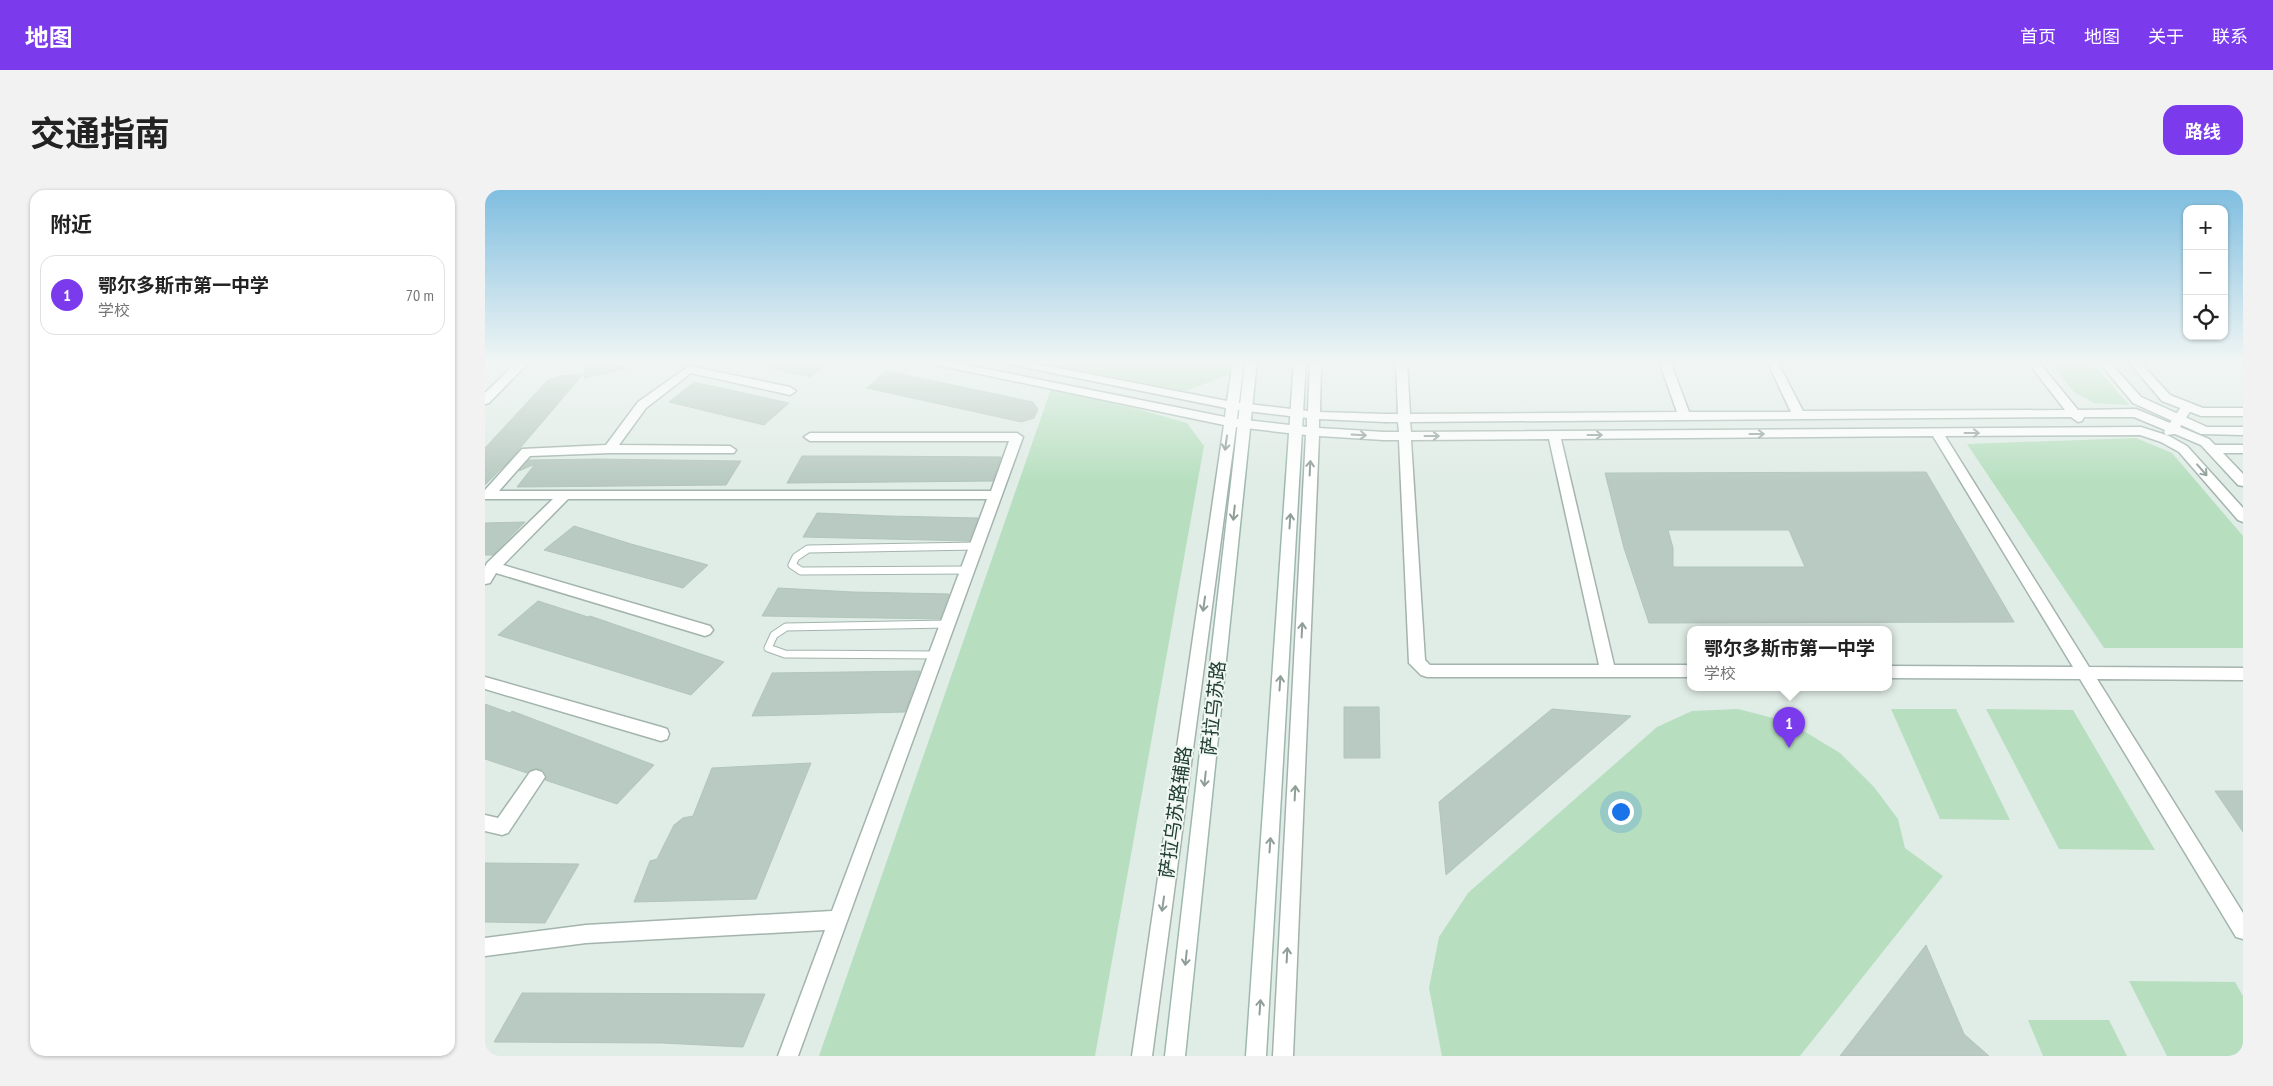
<!DOCTYPE html>
<html lang="zh">
<meta charset="utf-8">
<style>
:root{--surface:#fff;--page:#f2f2f2;--text:#222;--muted:#767676;--line:#e0e0e0;--accent:#7c3aed}
body{margin:0;font-family:"PT Sans Narrow","Noto Sans SC",sans-serif;background:var(--page);color:var(--text)}
.controls{position:absolute;right:15px;top:15px;display:grid;overflow:hidden;border-radius:10px;box-shadow:0 1px 4px #0004}
.controls button{width:45px;height:45px;display:grid;place-items:center;padding:0;border:0;border-bottom:1px solid var(--line);background:var(--surface);color:var(--text);font:25px sans-serif}
.you{position:absolute;left:1135px;top:621px;width:18px;height:18px;margin:-12px;border:4px solid #fff;border-radius:50%;background:#1a73e8;box-shadow:0 0 0 8px #1a73e833}
.badge{display:grid;place-items:center;width:32px;height:32px;border-radius:50%;background:var(--accent);color:#fff;font-size:16px;font-weight:700}
.pin{position:absolute;translate:-50% -41px;filter:drop-shadow(0 1px 2px #0008)}
.pin::after{content:'';position:absolute;top:26px;width:18px;height:15px;background:inherit;clip-path:polygon(0 0,100% 0,50% 100%)}
.popup{position:absolute;left:1202px;top:436px;width:205px;height:65px;box-sizing:border-box;display:grid;place-content:center;border-radius:10px;background:var(--surface);filter:drop-shadow(0 1px 4px #0005);font-size:16px;white-space:nowrap;color:var(--muted)}
.popup b{font-size:19px;color:var(--text)}
.popup::after{content:'';position:absolute;left:50%;top:100%;margin-left:-10px;border:10px solid transparent;border-top-color:var(--surface)}
.list{margin:0;padding:0;list-style:none}
h2{display:flex;justify-content:space-between;align-items:center;height:65px;margin:0;padding:0 20px;font-size:21px}
h2 small{font-size:16px;font-weight:400;color:var(--muted)}
.list li{display:grid;grid-template-columns:32px 1fr auto;gap:15px;align-items:center;box-sizing:border-box;height:80px;margin:0 10px 10px;padding:0 10px;border:1px solid var(--line);border-radius:15px}
.list b{display:block;font-size:19px;white-space:nowrap}
.list p{margin:0;font-size:16px;white-space:nowrap;color:var(--muted)}
.list em{font-size:16px;font-style:normal;color:var(--muted)}
.icon{flex:none;width:28px;height:28px;fill:none;stroke:currentColor;stroke-width:2;stroke-linecap:round;stroke-linejoin:round}
.map{position:relative;flex:none;width:1758px;height:866px;overflow:hidden;border-radius:15px}
header{display:flex;align-items:center;gap:30px;box-sizing:border-box;height:70px;padding:0 25px;background:var(--accent);color:#fff}
header strong{font-size:24px}
nav{display:flex;gap:28px;margin-inline-start:auto;font-size:18px}
.intro{display:flex;align-items:center;justify-content:space-between;box-sizing:border-box;height:120px;padding:0 30px}
h1{margin:0;font-size:35px}
.button{padding:12px 22px;border-radius:15px;background:var(--accent);color:#fff;font-size:18px;font-weight:700}
main{display:flex;gap:30px;padding:0 30px}
aside{flex:1;background:var(--surface);border-radius:15px;box-shadow:0 1px 4px #0004}
.map>svg:first-child{display:block}
</style>
<header>
<strong>地图</strong>
<nav><a>首页</a><a>地图</a><a>关于</a><a>联系</a></nav>
</header>
<div class="intro"><h1>交通指南</h1><a class="button">路线</a></div>
<main>
<aside>
<h2>附近<small></small></h2>
<ul class="list">
<li><span class="badge">1</span><div><b>鄂尔多斯市第一中学</b><p>学校</p></div><em>70 m</em></li>
</ul>
</aside>
<div class="map">
<svg width="1758" height="866" viewBox="0 0 1758 866">
<rect width="100%" height="100%" fill="#e0ece6"/>
<path fill="#b7dfbf" d="M570 171H752L751 182 700 201 569 175Z
M1564 171H1606L1644 215 1609 213 1589 202Z
M566 199 656 220 702 233 719 256 610 866H334Z
M1651 248 1687 263 1758 346V458H1619L1482 254Z
M1253 519 1304 532 1355 563 1389 597 1413 629 1420 658 1458 686 1315 866H957L944 798 954 747 983 703 1172 537 1207 521Z
M1406 519H1471L1525 630 1455 629Z
M1501 519 1588 520 1670 660 1574 659Z
M1644 791 1750 792 1758 806V866H1682Z
M1543 830H1624L1642 866H1558Z"/>
<path fill="#b8cac1" stroke="#b2c6bc" fill-rule="evenodd" d="M102 171H120L144 178 99 188Z
M277 171H345L325 187 277 176Z
M401 181 548 212 553 219 549 228 536 232 382 198Z
M98 184 25 270 0 295V258L62 191 75 186Z
M209 192 304 213 279 235 184 212Z
M317 266H375L516 267 508 291 302 293Z
M44 270 112 269 256 271 241 295 32 297 50 274 34 281Z
M1441 282 1529 432 1164 433 1139 358 1120 283ZM1183 340H1304L1320 377H1188V358Z
M332 323 403 326 493 328 484 351 318 347Z
M40 332 8 365H0V333Z
M89 336 146 354 223 375 198 398 59 360Z
M293 398 368 402 464 404 455 429 277 426Z
M53 411 103 427 105 426 239 472 206 505 13 445Z
M435 481 420 522 267 526 287 483Z
M0 514 25 523 27 521 169 575 132 614 60 590 62 586 58 580 50 578 42 583 0 569Z
M859 517H894L895 568H859Z
M1067 519 1146 526 961 685 954 612Z
M326 573 271 709 149 712 165 671 172 669 189 635 198 628 208 626 227 578Z
M1730 601H1758V642Z
M0 673 94 674 60 733 0 732Z
M1441 755 1479 844 1504 866H1355Z
M37 803 280 804 258 857 177 853 9 852Z"/>
<g fill="none" stroke-linecap="round" stroke-linejoin="round">
<defs>
<path id="service" d="M483 380 316 381 307 375 311 367 323 359 492 356
M452 465 300 464 283 458 289 445 301 437 463 434"/>
<path id="minor" d="M33 171H45L4 213 0 214V203Z
M911 171H922L925 224 1192 222 1174 171H1185L1204 222H1306L1282 171H1292L1318 221 1580 220 1542 171H1553L1593 220 1651 219 1685 233 1698 214H1706L1708 217 1695 237 1724 249 1730 255H1758V263H1738L1758 284V296L1753 295 1716 255 1690 244 1681 245 1679 242 1680 240 1649 227H1599L1597 231 1593 232 1586 227 925 232 926 242 1656 237 1684 246 1702 256 1758 318V332L1753 330 1694 262 1676 252 1655 245 1460 246 1604 477 1758 478V490L1612 489 1758 723V749L1751 747 1595 489 1403 488V476L1588 477 1448 246 1076 249 1129 475H1205V487H942L936 485 924 473 914 250H899L893 246 899 242H914L913 232H900L894 228 900 224H913ZM1064 249 1114 475H945L940 470 926 250Z
M204 176 305 197 311 201 305 205 206 183 161 218 134 255 245 256 251 260 249 263H125L45 266 14 301H506L524 251H325L319 247 325 243H532L538 247 313 866H293L340 740 101 753 0 766V748L101 735 347 721 502 309H83L18 375 225 436 228 440 225 444 220 446 11 383 5 393 0 394V377L2 373 68 309H0V300L37 259 121 255 153 212Z
M0 487 176 537 182 539 184 544 182 549 176 551 0 499Z
M51 580 57 582 60 587 23 643 17 645 0 641V625L13 628 45 582Z"/>
<path id="tertiary" d="M441 171H462L740 227 741 218 523 174 517 171H538L742 211 748 171H759L754 213 823 221 825 171H836L835 222 900 224 906 228 900 232 834 229V238L899 242 905 246 899 250 834 246 808 866H788L821 245 751 237 667 866H647L739 235 447 174ZM753 220 822 228V237L752 229Z
M1613 171H1624L1656 207 1722 237H1758V245L1716 244 1648 213Z
M1643 171H1654L1685 205 1718 218H1758V226H1716L1677 211Z"/>
<path id="secondary" d="M760 171H772L700 866H680Z
M809 171H821L781 866H761Z"/>
</defs>
<use href="#service" stroke="#a3b4ad" stroke-width="9"/>
<use href="#minor" stroke="#a3b4ad" stroke-width="3"/>
<use href="#tertiary" stroke="#a3b4ad" stroke-width="3"/>
<use href="#secondary" stroke="#9eb8ad" stroke-width="3"/>
<use href="#service" stroke="#fff" stroke-width="7"/>
<use href="#minor" fill="#fff" fill-rule="evenodd"/>
<use href="#tertiary" fill="#fff" fill-rule="evenodd"/>
<use href="#secondary" fill="#fff" fill-rule="evenodd"/>
</g>
<defs><path id="oneway-shaft" d="M-6 0H5M1.5-3L5.5 0L1.5 3" fill="none" stroke-width="1.6" stroke-linecap="round" stroke-linejoin="round" transform="scale(1.25)"/></defs>
<g stroke="#909e99">
<use href="#oneway-shaft" transform="translate(1487 243)"/>
<use href="#oneway-shaft" transform="translate(1272 244)"/>
<use href="#oneway-shaft" transform="translate(874 245) rotate(3)"/>
<use href="#oneway-shaft" transform="translate(1110 245)"/>
<use href="#oneway-shaft" transform="translate(947 246)"/>
<use href="#oneway-shaft" transform="translate(741 253) rotate(98)"/>
<use href="#oneway-shaft" transform="translate(825 278) rotate(-87)"/>
<use href="#oneway-shaft" transform="translate(1717 280) rotate(49)"/>
<use href="#oneway-shaft" transform="translate(749 323) rotate(96)"/>
<use href="#oneway-shaft" transform="translate(805 331) rotate(-86)"/>
<use href="#oneway-shaft" transform="translate(719 414) rotate(98)"/>
<use href="#oneway-shaft" transform="translate(817 440) rotate(-87)"/>
<use href="#oneway-shaft" transform="translate(795 493) rotate(-86)"/>
<use href="#oneway-shaft" transform="translate(720 589) rotate(96)"/>
<use href="#oneway-shaft" transform="translate(810 603) rotate(-87)"/>
<use href="#oneway-shaft" transform="translate(785 655) rotate(-86)"/>
<use href="#oneway-shaft" transform="translate(678 714) rotate(98)"/>
<use href="#oneway-shaft" transform="translate(802 765) rotate(-87)"/>
<use href="#oneway-shaft" transform="translate(701 768) rotate(96)"/>
<use href="#oneway-shaft" transform="translate(775 817) rotate(-86)"/>
</g>
<linearGradient id="sky" x2="0" y2="1"><stop stop-color="#80bee0"/><stop offset="0.59" stop-color="#f1f6f4"/><stop offset="1" stop-color="#f1f6f4" stop-opacity="0"/></linearGradient>
<rect width="1758" height="292" fill="url(#sky)"/>
<g text-anchor="middle" dominant-baseline="central" stroke-width="4" stroke-linejoin="round" paint-order="stroke">
<g font-size="19" fill="#203d33" stroke="#f1f8f4">
<text transform="translate(728 518) rotate(-84)">萨拉乌苏路</text>
<text transform="translate(690 622) rotate(-82)">萨拉乌苏路辅路</text>
</g>
</g>
</svg>
<div class="controls">
<button>+</button>
<button>−</button>
<button><svg class="icon" aria-label="locate" viewBox="0 0 24 24"><circle cx="12" cy="12" r="6"/><path d="M12 2v4M12 18v4M2 12h4M18 12h4"/></svg></button>
</div>
<div class="you"></div>
<div class="pin badge" style="left:1304px;top:558px">1</div>
<div class="popup"><b>鄂尔多斯市第一中学</b>学校</div>
</div>
</main>
